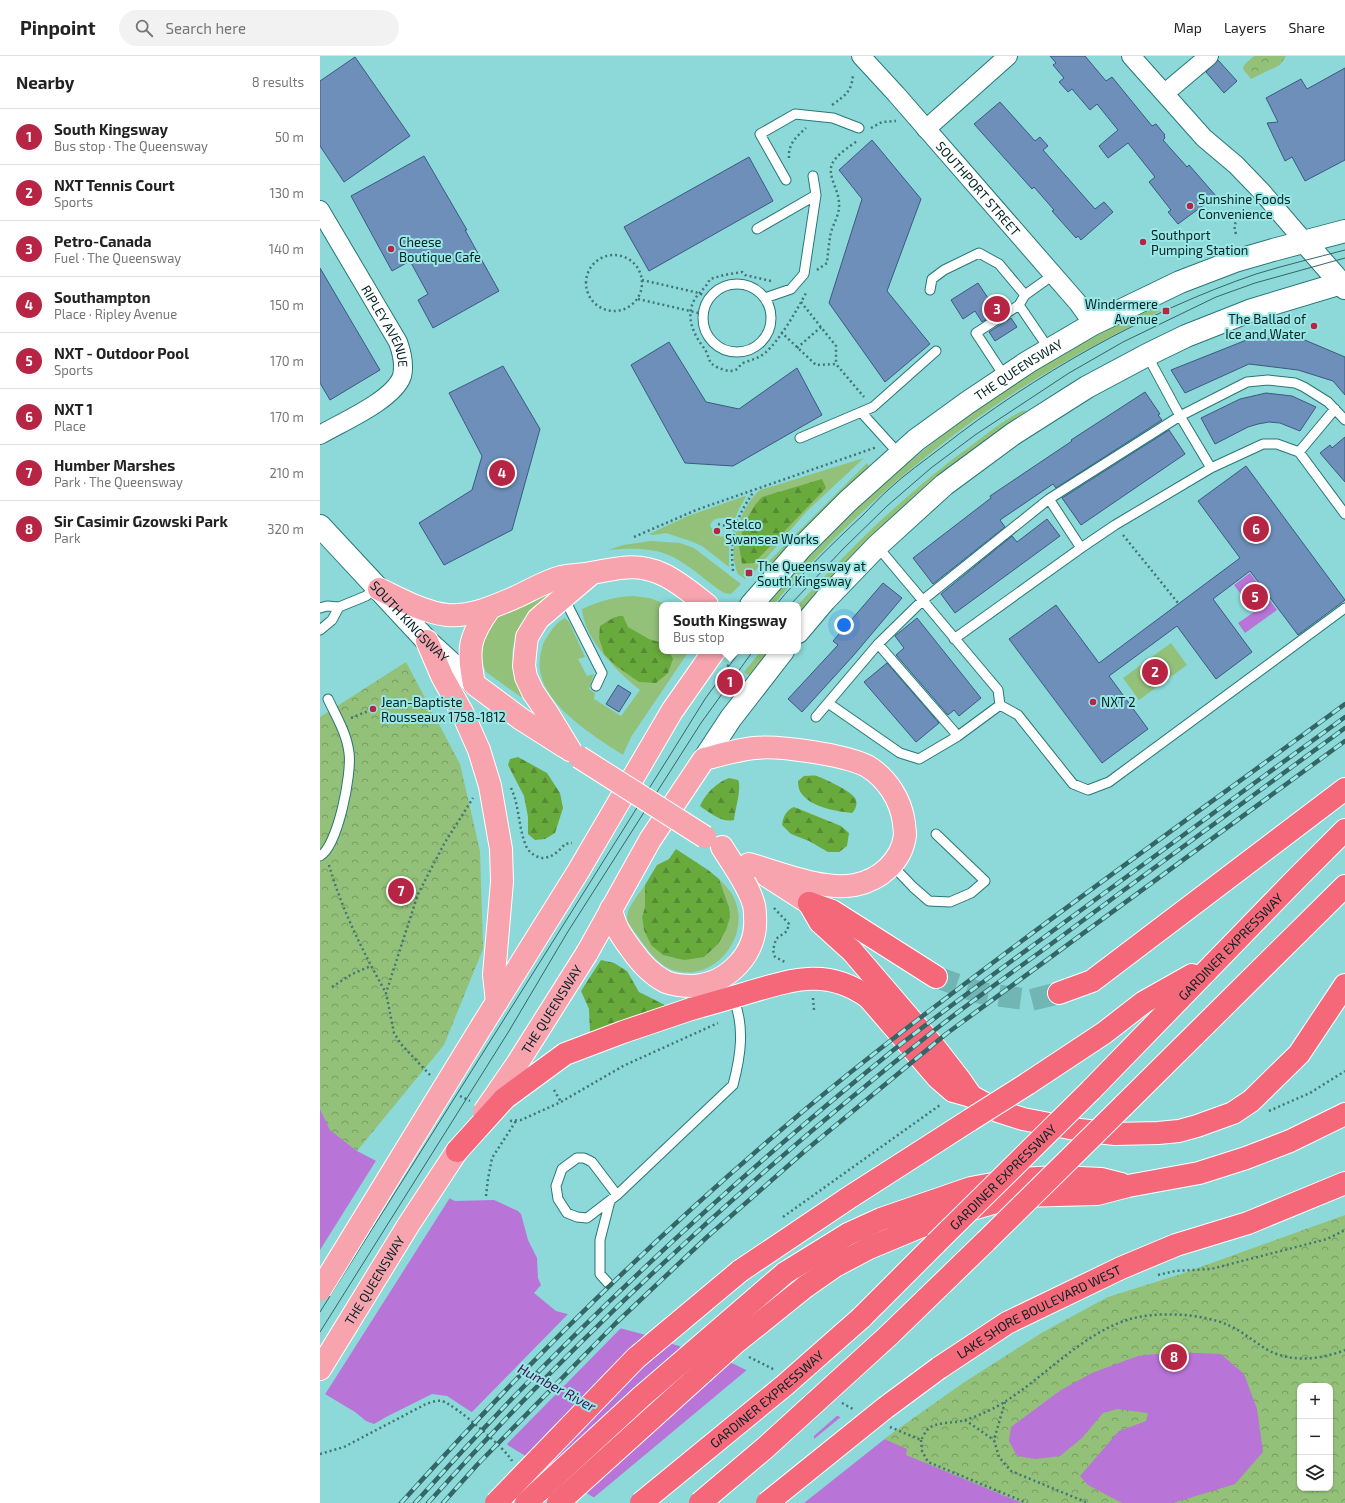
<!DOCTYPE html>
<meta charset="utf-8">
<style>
:root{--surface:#fff;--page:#f2f2f2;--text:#222;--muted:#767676;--line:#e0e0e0;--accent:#b62544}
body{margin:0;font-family:"Exo 2",sans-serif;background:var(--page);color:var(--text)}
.controls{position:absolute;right:12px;bottom:12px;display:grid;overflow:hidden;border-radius:8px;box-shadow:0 1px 3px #0004}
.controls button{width:36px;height:36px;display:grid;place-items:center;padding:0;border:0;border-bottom:1px solid var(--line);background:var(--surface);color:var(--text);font:20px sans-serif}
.you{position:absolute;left:524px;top:569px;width:14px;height:14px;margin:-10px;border:3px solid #fff;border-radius:50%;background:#1a73e8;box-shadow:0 0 0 6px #1a73e833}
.badge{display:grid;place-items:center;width:26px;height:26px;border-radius:50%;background:var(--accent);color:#fff;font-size:13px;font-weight:700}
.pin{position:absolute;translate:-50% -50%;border:2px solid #fff;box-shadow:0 1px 4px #0006}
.popup{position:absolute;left:339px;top:546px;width:142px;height:52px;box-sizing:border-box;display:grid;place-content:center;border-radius:8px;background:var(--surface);filter:drop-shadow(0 1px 3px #0005);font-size:13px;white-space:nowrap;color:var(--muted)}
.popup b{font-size:15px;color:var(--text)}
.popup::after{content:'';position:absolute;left:50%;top:100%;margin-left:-8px;border:8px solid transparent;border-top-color:var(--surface)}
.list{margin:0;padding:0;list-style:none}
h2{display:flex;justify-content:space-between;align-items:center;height:52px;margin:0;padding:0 16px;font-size:17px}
h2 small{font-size:13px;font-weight:400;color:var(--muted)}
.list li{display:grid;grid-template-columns:26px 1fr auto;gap:12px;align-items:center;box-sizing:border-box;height:56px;padding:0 16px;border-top:1px solid var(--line)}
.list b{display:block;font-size:15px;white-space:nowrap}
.list p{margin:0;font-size:13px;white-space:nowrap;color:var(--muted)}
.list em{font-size:13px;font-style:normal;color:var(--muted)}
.icon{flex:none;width:22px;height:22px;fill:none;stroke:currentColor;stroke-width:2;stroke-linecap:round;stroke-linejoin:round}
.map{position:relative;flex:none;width:1025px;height:1447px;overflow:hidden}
header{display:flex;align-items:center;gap:24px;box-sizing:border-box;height:56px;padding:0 20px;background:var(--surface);border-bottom:1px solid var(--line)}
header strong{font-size:19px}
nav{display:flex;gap:22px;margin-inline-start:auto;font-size:14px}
.search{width:280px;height:36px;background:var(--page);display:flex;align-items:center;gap:10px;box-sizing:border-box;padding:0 14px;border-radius:22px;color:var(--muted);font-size:15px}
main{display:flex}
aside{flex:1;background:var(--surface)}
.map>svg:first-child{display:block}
</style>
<header>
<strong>Pinpoint</strong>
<div class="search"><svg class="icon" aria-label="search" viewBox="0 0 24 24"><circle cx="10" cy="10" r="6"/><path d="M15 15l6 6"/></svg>Search here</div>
<nav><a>Map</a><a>Layers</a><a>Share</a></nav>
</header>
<main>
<aside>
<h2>Nearby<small>8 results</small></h2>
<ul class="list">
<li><span class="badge">1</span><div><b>South Kingsway</b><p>Bus stop · The Queensway</p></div><em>50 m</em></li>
<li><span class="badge">2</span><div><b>NXT Tennis Court</b><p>Sports</p></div><em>130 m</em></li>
<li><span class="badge">3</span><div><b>Petro-Canada</b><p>Fuel · The Queensway</p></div><em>140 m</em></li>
<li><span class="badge">4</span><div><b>Southampton</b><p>Place · Ripley Avenue</p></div><em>150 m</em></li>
<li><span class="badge">5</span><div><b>NXT - Outdoor Pool</b><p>Sports</p></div><em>170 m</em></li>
<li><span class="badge">6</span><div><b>NXT 1</b><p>Place</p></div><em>170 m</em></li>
<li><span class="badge">7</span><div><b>Humber Marshes</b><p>Park · The Queensway</p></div><em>210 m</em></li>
<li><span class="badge">8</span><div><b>Sir Casimir Gzowski Park</b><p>Park</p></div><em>320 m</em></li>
</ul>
</aside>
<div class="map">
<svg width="1025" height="1447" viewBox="0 0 1025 1447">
<defs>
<pattern id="forest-firs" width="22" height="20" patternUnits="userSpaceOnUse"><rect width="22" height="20" fill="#69aa3d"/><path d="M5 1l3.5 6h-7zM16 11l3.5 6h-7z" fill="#548a33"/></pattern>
<pattern id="park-crowns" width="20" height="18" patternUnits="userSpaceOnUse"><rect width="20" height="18" fill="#93c179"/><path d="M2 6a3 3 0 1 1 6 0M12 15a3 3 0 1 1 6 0" fill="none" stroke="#769c63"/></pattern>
</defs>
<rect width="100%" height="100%" fill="#8dd9d9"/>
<path fill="#93c179" d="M836 249 840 255C805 273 770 291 736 311 629 373 534 455 453 549H444C526 457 611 379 716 314 755 290 796 270 836 249Z
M702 355H707L478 564V549C531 491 588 435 652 389 668 377 684 364 702 355Z
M544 402 487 455 435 515 430 512 423 519 426 522 425 523 418 518C406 493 420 451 440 434Z
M547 407 549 410 451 508 449 505Z
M425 440 426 441 419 453 412 470 409 469 405 462C397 462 394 462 390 469L395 479 402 481 407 477H411L409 490V511L382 490 373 486 346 477 333 479 329 478 368 460Z
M331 485 360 487 374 492 421 528 411 538 404 537C387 526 371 510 353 501 333 491 310 492 288 494L303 489Z
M228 536 231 537V540C220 552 207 564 198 578 187 594 194 625 203 641H201L166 616 161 603 160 581 172 562Z
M313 540 330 542 348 549H342V595H369L311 681 303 699C272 679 214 644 220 602 221 595 222 590 225 584 232 574 234 568 245 562L249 566 265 601 258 603 267 620 274 618 269 633 275 637 274 643 301 660 320 634C297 616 264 583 262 553 279 545 294 541 313 540Z
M851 587 867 609 819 644 803 622Z
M441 595H452L432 622 424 616Z
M399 823C406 830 413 837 416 847 429 884 392 927 353 914 340 910 330 897 322 886 318 880 312 873 308 866 303 856 319 838 325 829V851L322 861 324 874 409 851Z"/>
<path fill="url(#forest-firs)" d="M502 423 506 432 434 507 422 508 419 490 424 468 435 449 442 441Z
M299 560H303L308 571 329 583 342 587V595H349L353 603 348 617 336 627 319 626 296 610 284 598 279 582 280 570 293 562Z
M198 701 227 717 240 737 243 752 235 777 225 783 215 784 208 778V761L204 740 188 709 190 703Z
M484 720C488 720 493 719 497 720 505 723 531 735 535 742 538 747 536 753 532 757 513 755 477 749 478 725Z
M409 722 418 724C422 731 415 754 414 764 402 767 390 757 380 750 386 737 396 727 409 722Z
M474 751 521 770 529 777 527 790 519 796H508L489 785 471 778 462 769C463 761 466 754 474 751Z
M356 793 388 814 399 823 409 851 410 861 406 874 398 888 384 901 364 904 343 899 331 889 324 874 322 861 325 851V829L337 809 349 803Z
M281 904 294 907 307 915 319 936 347 950 270 976 269 953 261 935Z"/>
<path fill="url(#park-crowns)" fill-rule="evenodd" d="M934 0H966L960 9 931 23 923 13 924 9Z
M86 606 140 708 160 795 163 893 124 989 37 1095 10 1074 0 1053V661Z
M1025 1159V1447H702L585 1399 564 1383 643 1327 723 1276 788 1241 861 1218ZM980 1330H1010V1432H980Z"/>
<path fill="#b874d6" d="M930 517 957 554 925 577 918 567 934 556 914 529Z
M0 1053 10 1074 37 1095 87 1121 135 1145 174 1144 198 1155 201 1158 208 1184 217 1202 218 1222 221 1229 214 1237 236 1255 322 1278 414 1308 564 1383 587 1393 586 1399 702 1447H283L189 1390 153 1357 127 1340 112 1338 66 1361 54 1368 46 1365 35 1356 0 1335Z
M854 1296 901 1298 924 1318 937 1353 943 1396 915 1428 853 1447H802L768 1429 760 1420 799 1375 826 1365 828 1357 797 1353 783 1357 762 1382 740 1400 716 1403 697 1400 689 1385 691 1371 741 1334 772 1317 818 1300Z"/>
<path fill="#8dd9d9" d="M57 1103 131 1140 4 1340 0 1337V1194Z
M249 1257 302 1271 186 1389 151 1357Z
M428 1313 519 1358 494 1380V1383L522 1360 566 1382 484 1447H279L272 1443Z"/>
<path fill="#6d8fba" stroke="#3a5a82" d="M730 0H765L786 25 792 21 832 70 836 68 845 79H844L845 82 843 84 867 111 869 109 896 140 858 168 848 156 851 154 829 126 835 121 808 87 788 102 779 90 798 74 777 48 770 54 752 33 748 36 739 26 744 22 733 9 736 7Z
M35 1 90 80 24 126 0 90V25Z
M898 4 917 25 904 37 886 16Z
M1025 12V104L985 125 972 101 965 105 947 67 958 66 946 42 981 23 987 33Z
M680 46 715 85 720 81 728 90 723 94 775 153 784 146 793 156 761 184 758 180 756 182 732 155 734 154 714 131 712 133 654 68Z
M552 84 601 143 567 235 610 288 565 326 509 247 542 143 519 114Z
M104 100 147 174H145L179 235 113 272 98 244 108 238 90 205 72 215 31 140Z
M429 101 453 145 329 215 304 171Z
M0 212 60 314 10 344 0 327Z
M658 227 674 251 680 247 684 252 662 266 655 255 643 263 631 244Z
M691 262 697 271 675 285 669 276Z
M980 282 1025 301V339L1013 325 978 314 929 308 865 337 851 314 929 283Z
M349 286 386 346 419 353 477 312 502 359 413 410 365 407 311 309Z
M183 310 220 373 192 474 124 509 99 467 152 434 162 400 129 337Z
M825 336 840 358 838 359 842 364 736 432 733 428 680 464 685 471 613 528 593 502 671 442 670 440 752 385 751 384Z
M946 337 972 340 996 351 980 375 960 367 949 366 938 368 928 371 895 388 881 362 920 343Z
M849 374 865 398 761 469 742 442Z
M1025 381V426L1000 397 1010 389 1012 392Z
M926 410 1025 544 978 579 930 515 893 543 932 596 896 623 857 570 789 620 828 673 782 707 689 583 736 549 779 607 920 502 878 445Z
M727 463 740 480 635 557 621 538 692 480 697 486Z
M563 527 582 542 533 600 482 656 468 643 518 589 513 585Z
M597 562 661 642 639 660 634 654 628 659 576 599 584 592 575 580Z
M567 607 619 667 596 686 544 626Z
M298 629 311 637 299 656 286 648Z"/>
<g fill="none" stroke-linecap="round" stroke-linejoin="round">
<path stroke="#71b5b5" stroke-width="22" stroke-dasharray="22 11" stroke-linecap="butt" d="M616 921 661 937 711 944 739 937"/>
<defs>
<path id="service" d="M466 124 440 78 475 58 513 62 539 72
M437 173 496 139
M383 262a34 34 0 1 1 68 0a34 34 0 1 1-68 0Z
M610 234 612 223 624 214 659 197 679 208 705 239
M445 242 471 233 484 218 496 139 493 120
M729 293 699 249 705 239 733 219
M827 299 860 360 891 412
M685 321 656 277 699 249
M541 356 580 399
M480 382 553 351 616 295
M979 396 1025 458
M729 443 761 492
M244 542 282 617 276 630
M0 552 7 550 19 551 46 540 57 531
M0 574 12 564 19 551
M634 583 761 492 795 469 891 412 943 388H957L979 396 1015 353
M558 588 638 680
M508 647 580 697 599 703 638 680 680 649 678 634 557 490
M680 649 698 659 753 728 768 734 789 726 1025 552
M496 661 558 588 603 544 729 443 860 360 927 326 948 324 975 327 984 331 1008 346 1025 364
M0 800C18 790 32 717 29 697 27 678 16 660 8 643
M572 809 593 831 609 845 630 846 651 837 665 825 616 778
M297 1139 272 1106 264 1102H257L242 1113 236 1130 238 1143 247 1157 257 1161 267 1162 297 1139 413 1029C421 999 425 970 413 941
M288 1227 280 1218V1184L290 1145"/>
<g id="minor">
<path id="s1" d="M541 0 576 38 758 247 773 268"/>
<path d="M811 0 884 82 916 109 942 136 984 185"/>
<path d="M845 37 889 0"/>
<path d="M606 73 688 0"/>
<path id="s2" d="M0 154 78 286C82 297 85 308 82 320 74 344 22 366 0 379"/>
</g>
<g id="tertiary">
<path d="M984 185 1025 232"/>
<path id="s3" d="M0 470 107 585 154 628"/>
</g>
<g id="secondary">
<path id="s4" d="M431 549 481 492 528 445 596 384 647 347 708 306 773 268 860 226 915 205 953 194 1025 175"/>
<path d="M478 576 505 544 557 490 624 429 693 378 767 331 827 299 866 280 932 254 1025 226"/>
<path d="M384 703 411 662 463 595"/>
</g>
<g id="primary">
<path d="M59 533C80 543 103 556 127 559 151 561 175 550 196 541 211 534 226 525 241 521 250 519 261 519 271 517 296 513 316 506 342 518 358 525 373 538 387 549"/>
<path d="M170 552C149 581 147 593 154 628L201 663 245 691"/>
<path d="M107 585 122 620 143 658 159 694 170 730 181 793 182 826 174 919 177 946"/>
<path d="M250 694 228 658 213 636 206 621 204 610 205 598 207 581 218 563 272 517"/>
<path d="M447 820 489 847"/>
<path d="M291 853C295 871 300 878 311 893 320 906 332 919 346 926 354 929 364 930 373 930 408 928 438 897 435 861 435 857 435 851 433 846 427 827 413 809 402 791"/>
<path d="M267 897 330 784 384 703C400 699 417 694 434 692 459 689 525 699 547 710 567 722 581 744 584 767 584 770 585 775 585 779 582 805 560 824 535 829 503 835 460 817 429 808"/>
<path d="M163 968 259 814 352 655 394 595"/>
<path id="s5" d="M0 1313 89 1168 137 1095"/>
</g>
<g id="motorway">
<path d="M489 847 500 866 532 895 616 993 640 1024 651 1040"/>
<path d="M489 847 512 855 616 921"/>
<path d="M739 937 772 925 1025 733"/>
<path d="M371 953C390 948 410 942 430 936 474 923 509 912 549 942L618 1022 633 1035 651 1040 678 1055 703 1063 760 1074 795 1078 838 1077 859 1075 877 1070 913 1057 931 1045 979 998 1025 929"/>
<path d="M707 1028 784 977 824 946 872 919"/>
<path id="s6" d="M771 1034 979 820 1025 774"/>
<path d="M803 1050 1025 830"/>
<path d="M420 1215 530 1141 650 1064"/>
<path d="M465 1217 528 1178 561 1163 651 1132 699 1123 738 1121 781 1123 801 1128"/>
<path d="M485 1231 515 1210 549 1192 621 1162 697 1140 777 1138 808 1130 879 1117 926 1102 970 1085 1025 1058"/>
<path d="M541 1262 616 1187"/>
<path d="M568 1280 666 1185"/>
<path id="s7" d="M619 1312 687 1267 801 1212 856 1189 928 1167 1025 1127"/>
</g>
</defs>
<use href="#service" stroke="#277777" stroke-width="11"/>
<use href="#minor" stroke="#277777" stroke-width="20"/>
<use href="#tertiary" stroke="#277777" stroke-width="24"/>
<use href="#secondary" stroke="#277777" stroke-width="24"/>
<use href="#primary" stroke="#fff" stroke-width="24"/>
<use href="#motorway" stroke="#fff" stroke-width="24"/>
<path stroke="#417676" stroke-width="2.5" stroke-dasharray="2 3" stroke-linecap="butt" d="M512 49C526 39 532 35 533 18
M551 72 562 66 576 65
M469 102C468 88 476 81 486 72
M916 178C913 169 915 165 922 160
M266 227a28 28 0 1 1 56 0a28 28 0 1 1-56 0Z
M497 214 507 207C508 197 509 186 511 176 514 166 520 158 519 147 519 134 507 120 512 108 516 99 529 91 537 85
M322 224 379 237 389 242
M451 225 425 219 422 216 404 219 390 223C384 236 374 238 371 253 368 267 376 282 384 292 388 297 389 306 392 308 397 312 411 318 417 313 420 311 420 308 423 307 431 304 439 302 445 297 460 284 477 254 486 237
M318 243 383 258
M481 246 516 290V308
M461 276 496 309 516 308 544 341
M477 292 501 271
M398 468 414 472
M803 479 858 547
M314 481 376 454 557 391
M413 515C410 480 414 465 434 435
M407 609 421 619
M31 662 53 653
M191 732C200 751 198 773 207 792 210 797 216 801 222 802 232 802 239 795 245 788L252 787
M9 809C22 854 43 896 66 937
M454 852 469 868 467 875 456 883 453 894 455 901 465 906
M12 931 32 918 51 910
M493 942 494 954
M110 1019 81 988 74 977 66 937 98 838 124 788 153 742
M234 1034 241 1046
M140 1040 150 1045
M949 1055 990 1037 1025 1015
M190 1065 201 1064 241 1046 303 1010 398 967
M166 1140 168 1123 172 1102 196 1065
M463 1161 620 1049
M838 1219 855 1215 891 1213 1007 1183 1025 1174
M429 1301 455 1314
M685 1346 674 1384 679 1401 691 1415 768 1447
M522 1347 533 1353
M645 1364 674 1384
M570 1371 601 1384C603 1381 605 1376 608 1373 617 1365 634 1368 645 1364 658 1360 676 1352 686 1345 725 1320 763 1278 807 1264 834 1255 881 1257 908 1269 922 1275 933 1285 946 1293 970 1307 1000 1304 1025 1294
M601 1384 602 1395 608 1406 707 1447
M0 1398 24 1391 104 1349C109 1347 116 1344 122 1345 134 1348 186 1393 192 1405"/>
<use href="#service" stroke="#fff" stroke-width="9"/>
<use href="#minor" stroke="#fff" stroke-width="18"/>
<use href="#tertiary" stroke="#fff" stroke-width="22"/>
<use href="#secondary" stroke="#fff" stroke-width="22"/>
<use href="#primary" stroke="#f8a4af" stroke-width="22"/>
<use href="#motorway" stroke="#f4687a" stroke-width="22"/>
<path stroke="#356666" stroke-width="1" d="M456 549C482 517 512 488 542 460 551 451 559 442 568 434 585 418 604 405 622 391 714 319 825 256 936 218 965 209 995 202 1025 194
M470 549 523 493 567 450 611 412 655 379 749 317 803 286 896 241 935 227 1025 202
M0 1256 352 696 385 643 420 595
M0 1276 189 975 247 877 381 667 433 595"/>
<defs>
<path id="rail" d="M81 1447C201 1313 330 1185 468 1068 537 1009 610 954 683 899 796 814 911 732 1025 648
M95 1447C241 1284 401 1134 571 996 630 949 692 905 753 860 843 794 934 727 1025 661
M108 1447C263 1274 434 1117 616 973 657 941 700 911 742 880 836 810 931 741 1025 672
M123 1447 157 1409 296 1267 387 1181 486 1094 626 978 1025 685"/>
</defs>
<use href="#rail" stroke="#356666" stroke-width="4.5"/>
<use href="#rail" stroke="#9ae7e6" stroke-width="3" stroke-dasharray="9" stroke-linecap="butt"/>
<defs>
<g id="primary-bridge">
<path d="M259 701 385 781"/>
<path id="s8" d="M164 1056 197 1008 267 897"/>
<path d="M0 1234 163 968"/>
</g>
<g id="motorway-bridge">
<path d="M650 1064 707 1028"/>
<path d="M137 1095 185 1042 245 998 303 976 371 953"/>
<path d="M666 1185 803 1050"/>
<path id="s9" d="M616 1187 771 1034"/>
<path d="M176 1447 316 1302 420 1215"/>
<path d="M206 1447 321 1341 465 1217"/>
<path d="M238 1447 414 1288 485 1231"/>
<path id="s10" d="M321 1447 465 1329 541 1262"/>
<path d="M380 1447 445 1392 568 1280"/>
<path d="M447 1447 565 1352 619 1312"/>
</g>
</defs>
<use href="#primary-bridge" stroke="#fff" stroke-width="24" stroke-linecap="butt"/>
<use href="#motorway-bridge" stroke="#fff" stroke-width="24" stroke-linecap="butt"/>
<use href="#primary-bridge" stroke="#f8a4af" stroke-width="22"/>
<use href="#motorway-bridge" stroke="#f4687a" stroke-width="22"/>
</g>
<g fill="#b62544" stroke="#9ae7e6" stroke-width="1.5">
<circle cx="870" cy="150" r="4"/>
<circle cx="823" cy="186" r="4"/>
<circle cx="71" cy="193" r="4"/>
<rect x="842" y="251" width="8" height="8" rx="2"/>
<circle cx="994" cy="270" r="4"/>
<circle cx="397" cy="475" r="4"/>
<rect x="425" y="513" width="8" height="8" rx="2"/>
<circle cx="773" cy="646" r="4"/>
<circle cx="53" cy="653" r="4"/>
</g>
<g text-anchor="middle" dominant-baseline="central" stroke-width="4" stroke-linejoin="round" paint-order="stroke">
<g font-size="13" fill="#022323" stroke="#9ae7e6">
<text stroke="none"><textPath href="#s1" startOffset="177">SOUTHPORT STREET</textPath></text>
<text stroke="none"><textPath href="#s2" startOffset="134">RIPLEY AVENUE</textPath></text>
<text stroke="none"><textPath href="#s4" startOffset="358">THE QUEENSWAY</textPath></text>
<text stroke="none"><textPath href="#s3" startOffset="131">SOUTH KINGSWAY</textPath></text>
<text stroke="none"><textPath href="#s6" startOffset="200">GARDINER EXPRESSWAY</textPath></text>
<text stroke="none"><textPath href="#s8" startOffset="123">THE QUEENSWAY</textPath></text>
<text stroke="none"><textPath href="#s9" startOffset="94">GARDINER EXPRESSWAY</textPath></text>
<text stroke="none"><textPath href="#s5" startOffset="104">THE QUEENSWAY</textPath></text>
<text stroke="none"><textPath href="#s7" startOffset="115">LAKE SHORE BOULEVARD WEST</textPath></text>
<text stroke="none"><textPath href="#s10" startOffset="163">GARDINER EXPRESSWAY</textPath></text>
</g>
<g font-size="13" fill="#022323" stroke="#9ae7e6" text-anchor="start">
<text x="878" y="143">Sunshine Foods<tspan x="878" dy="15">Convenience</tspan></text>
<text x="831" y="179">Southport<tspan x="831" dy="15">Pumping Station</tspan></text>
<text x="79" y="186">Cheese<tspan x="79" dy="15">Boutique Cafe</tspan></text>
<text x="838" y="248" text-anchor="end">Windermere<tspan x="838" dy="15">Avenue</tspan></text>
<text x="986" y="263" text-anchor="end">The Ballad of<tspan x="986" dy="15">Ice and Water</tspan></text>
<text x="405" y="468">Stelco<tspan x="405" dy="15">Swansea Works</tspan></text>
<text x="437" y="510">The Queensway at<tspan x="437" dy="15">South Kingsway</tspan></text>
<text x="61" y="646">Jean-Baptiste<tspan x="61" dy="15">Rousseaux 1758-1812</tspan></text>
<text x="781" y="646">NXT 2</text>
</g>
<g font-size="14" font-style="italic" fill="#3e114f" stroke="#9ae7e6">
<text transform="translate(237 1331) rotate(28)">Humber River</text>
</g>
</g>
</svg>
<div class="controls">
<button>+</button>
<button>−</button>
<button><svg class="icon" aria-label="layers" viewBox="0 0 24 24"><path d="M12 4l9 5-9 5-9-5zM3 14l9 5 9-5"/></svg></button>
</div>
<div class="you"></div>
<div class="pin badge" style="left:410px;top:626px">1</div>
<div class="popup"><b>South Kingsway</b>Bus stop</div>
<div class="pin badge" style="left:835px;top:616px">2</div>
<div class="pin badge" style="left:677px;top:253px">3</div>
<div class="pin badge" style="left:182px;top:417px">4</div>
<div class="pin badge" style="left:935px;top:541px">5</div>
<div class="pin badge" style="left:936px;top:473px">6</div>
<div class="pin badge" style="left:81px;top:835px">7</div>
<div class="pin badge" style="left:854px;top:1301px">8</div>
</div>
</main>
